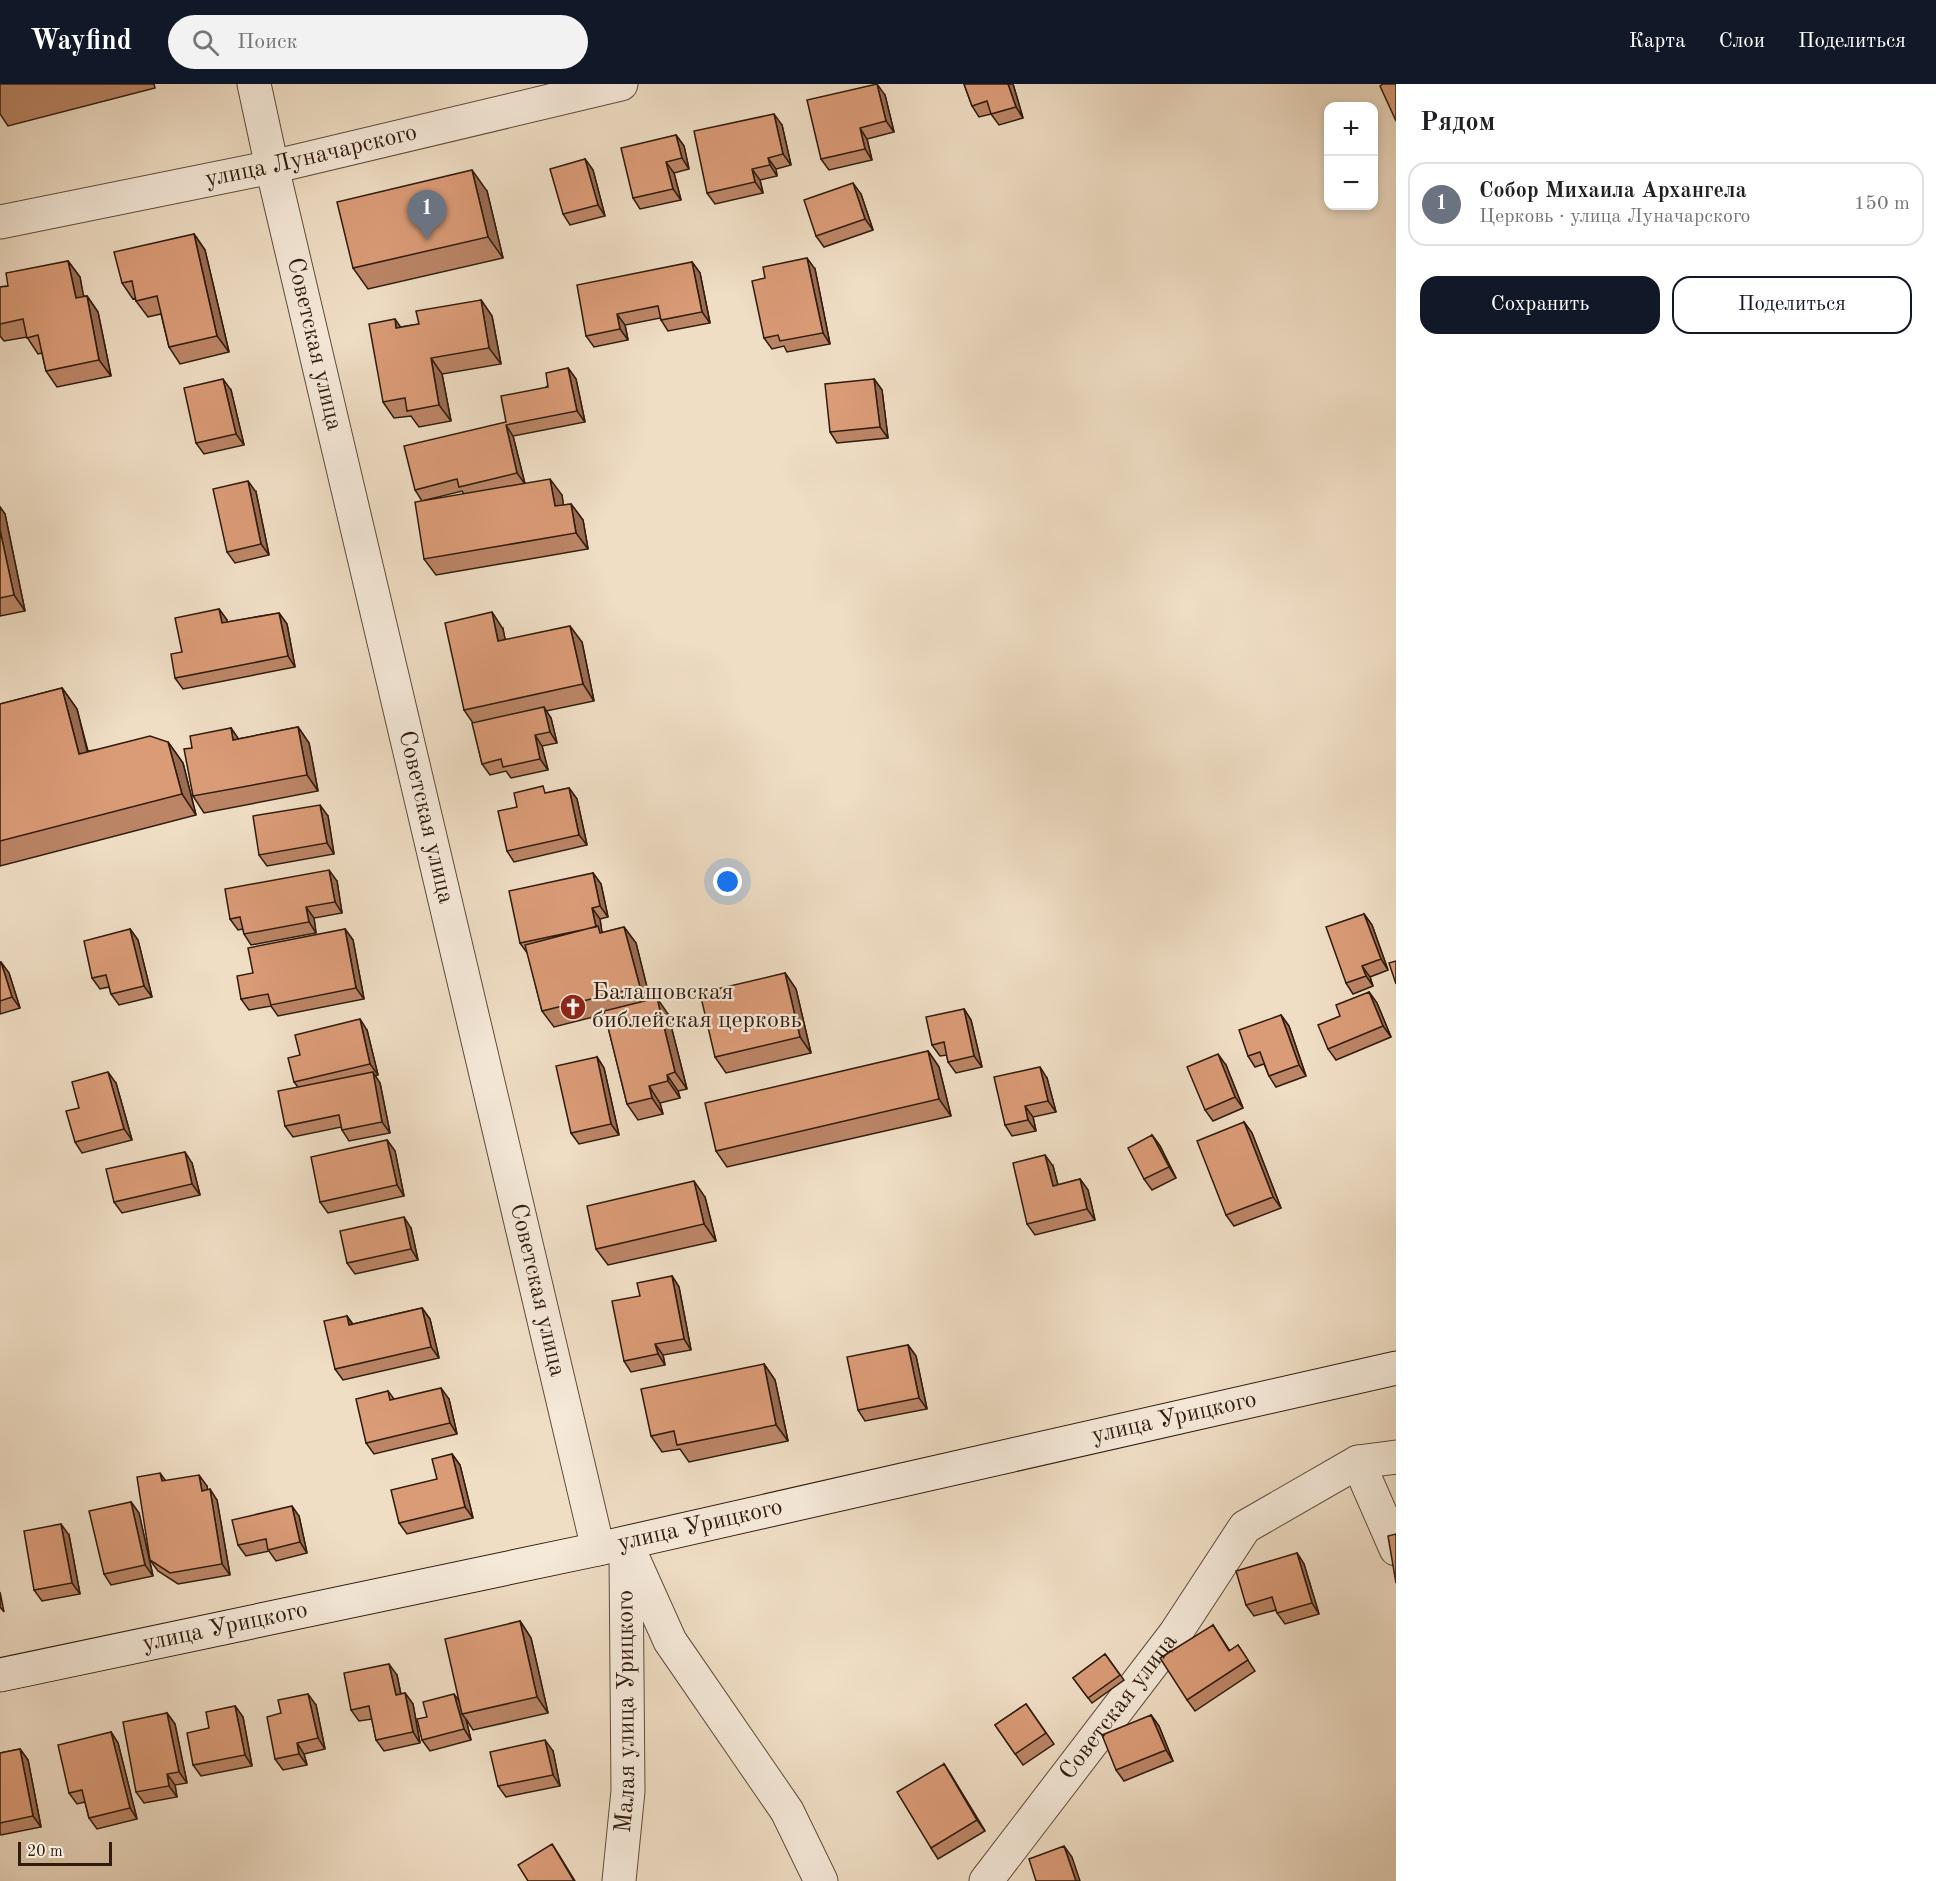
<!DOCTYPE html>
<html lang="ru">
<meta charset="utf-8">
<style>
:root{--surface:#fff;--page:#f2f2f2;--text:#202124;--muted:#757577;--line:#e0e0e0;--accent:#111827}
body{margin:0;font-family:"Old Standard TT",serif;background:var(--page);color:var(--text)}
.controls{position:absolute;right:18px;top:18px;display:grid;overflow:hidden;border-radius:12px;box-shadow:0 3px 9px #0003}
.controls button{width:54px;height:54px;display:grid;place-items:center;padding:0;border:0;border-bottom:2px solid var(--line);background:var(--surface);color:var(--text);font:30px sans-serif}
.scale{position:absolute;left:18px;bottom:15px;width:94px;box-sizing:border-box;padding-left:6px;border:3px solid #301b0d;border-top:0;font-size:16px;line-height:21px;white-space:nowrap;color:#301b0d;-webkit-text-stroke:4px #f5e9d9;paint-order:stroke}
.you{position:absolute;left:728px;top:798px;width:21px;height:21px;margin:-15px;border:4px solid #fff;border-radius:50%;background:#1a73e8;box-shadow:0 0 0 9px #1a73e833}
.badge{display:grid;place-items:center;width:39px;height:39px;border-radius:50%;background:var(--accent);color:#fff;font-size:20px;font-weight:700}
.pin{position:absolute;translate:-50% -50px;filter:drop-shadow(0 2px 3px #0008)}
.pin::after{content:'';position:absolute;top:32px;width:21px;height:18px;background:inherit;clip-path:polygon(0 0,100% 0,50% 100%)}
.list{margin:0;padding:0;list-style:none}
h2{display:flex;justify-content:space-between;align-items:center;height:78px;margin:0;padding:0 24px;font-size:26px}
h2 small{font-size:20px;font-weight:400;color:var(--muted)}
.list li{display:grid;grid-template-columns:39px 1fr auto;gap:18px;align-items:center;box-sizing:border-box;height:84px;margin:0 12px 12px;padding:0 12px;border:2px solid var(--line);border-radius:18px}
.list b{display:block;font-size:22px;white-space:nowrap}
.list p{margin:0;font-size:20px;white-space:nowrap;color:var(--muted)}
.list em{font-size:20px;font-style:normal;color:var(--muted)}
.actions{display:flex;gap:12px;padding:18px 24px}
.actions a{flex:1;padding:14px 0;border:2px solid var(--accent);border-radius:18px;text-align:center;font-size:21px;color:var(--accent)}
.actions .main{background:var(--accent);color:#fff}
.icon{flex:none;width:33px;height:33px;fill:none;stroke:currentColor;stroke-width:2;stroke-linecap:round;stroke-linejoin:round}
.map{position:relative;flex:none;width:1396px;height:1797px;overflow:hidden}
header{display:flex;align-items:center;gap:36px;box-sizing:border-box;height:84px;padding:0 30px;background:var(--accent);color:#fff}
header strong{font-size:28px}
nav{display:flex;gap:33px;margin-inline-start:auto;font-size:21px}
.search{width:420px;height:54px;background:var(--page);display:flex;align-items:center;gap:15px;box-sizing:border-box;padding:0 21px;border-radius:33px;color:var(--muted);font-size:22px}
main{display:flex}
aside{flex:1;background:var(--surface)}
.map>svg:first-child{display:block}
</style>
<header>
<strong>Wayfind</strong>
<div class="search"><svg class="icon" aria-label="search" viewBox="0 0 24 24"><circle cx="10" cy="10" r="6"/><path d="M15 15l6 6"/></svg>Поиск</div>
<nav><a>Карта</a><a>Слои</a><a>Поделиться</a></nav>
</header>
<main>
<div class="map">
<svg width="1396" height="1797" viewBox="0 0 1396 1797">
<rect width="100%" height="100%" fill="#efddc4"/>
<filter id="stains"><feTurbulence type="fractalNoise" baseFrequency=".00333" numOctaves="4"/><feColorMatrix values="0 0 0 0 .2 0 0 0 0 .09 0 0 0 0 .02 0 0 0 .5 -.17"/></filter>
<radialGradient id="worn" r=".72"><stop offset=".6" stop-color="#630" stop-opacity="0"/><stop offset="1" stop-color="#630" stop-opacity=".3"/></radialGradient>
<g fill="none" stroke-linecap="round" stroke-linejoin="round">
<defs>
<g id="minor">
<path id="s1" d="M0 138 272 83 621 0"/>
<path d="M1358 1378 1396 1465"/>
<path d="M626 1459 670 1557 787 1727 821 1797"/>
<path id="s2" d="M619 1797 628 1707 626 1473"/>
<path id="s3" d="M986 1797 1175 1550 1245 1443 1358 1378 1396 1373"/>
</g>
<g id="tertiary">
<path id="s4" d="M254 0 272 83 598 1465"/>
</g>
<g id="secondary">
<path id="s5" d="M0 1591 598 1465 1396 1284"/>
</g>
</defs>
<use href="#minor" stroke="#604c3b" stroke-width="35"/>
<use href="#tertiary" stroke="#604c3b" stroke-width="35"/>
<use href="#secondary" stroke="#301b0d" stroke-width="35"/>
<use href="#minor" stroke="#f5e9d9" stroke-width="33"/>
<use href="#tertiary" stroke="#f5e9d9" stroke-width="33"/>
<use href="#secondary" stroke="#f5e9d9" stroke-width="33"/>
</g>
<path fill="#bb8566" stroke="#301b0d" stroke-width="1.5" d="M0 0H154L155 4 8 42 0 30Z
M964 0H1013L1023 34 999 41 991 30 979 33 972 22Z
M885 11 894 48 867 55 872 76 829 86 821 75Z
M782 41 791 81 776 85 777 92 760 96 763 109 715 120 707 109Z
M676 51 684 62 689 85 674 89 681 116 640 125 633 114Z
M585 75 593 86 605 132 570 141 563 130Z
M487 107 503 174 368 205 353 184Z
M861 110 873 146 824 163 816 152Z
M194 150 205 166 229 268 180 280 169 263 161 230 148 233 136 217V214L133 215 122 199Z
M68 177 80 193 83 212H87L98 228 111 292 57 303 46 287 42 269 38 270 27 253 4 257 0 252V203L8 202Z
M692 178 700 189 710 239 668 247 661 236 660 234 625 241 628 256 594 263 586 252Z
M815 185 830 260 787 268 784 262 772 265 764 254Z
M481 216 492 232 501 280 442 290 451 337 419 343 411 332 394 334 383 318 401 243 419 240Z
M568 284 576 295 585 338 513 352 525 400 562 411 563 421 571 420 583 436 588 465 436 491 424 475 464 410 462 407 422 417 415 406 506 338Z
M874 295 882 306 888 354 837 359 830 348Z
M231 306 244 361 204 370 196 359Z
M256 408 269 471 235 479 227 468Z
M0 423 5 430 25 527 0 532Z
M219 525 227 536V538L279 529 287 540 295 583 183 605 175 594 182 568Z
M503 545 505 556 582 558 594 617 546 627 551 634 557 659 542 662 548 686 511 694 506 687 490 691 482 680 473 639 464 626Z
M62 604 77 625 88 667 168 658 183 679 196 731 0 782V620Z
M298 643 309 659 318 707 204 729 193 712 192 664 231 644 238 655Z
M569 704 577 715 587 761 514 778 507 767 517 723 547 709Z
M328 732 334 770 267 782 259 771Z
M593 789 601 800 608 833 600 835 602 849 624 843 636 859 650 916 668 930 687 1005 678 1007 680 1014 660 1019 663 1030 638 1036 627 1020 605 930 554 943 542 927 528 870 520 859Z
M337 797 342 829 314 834 316 849 251 861 244 850 243 845 238 846 230 835Z
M1364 830 1372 841 1388 886 1370 893 1373 902 1353 910 1346 899Z
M130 845 138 856 152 913 119 921 111 910 109 903 100 905 92 894Z
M345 845 353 856 364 915 278 932 271 922 249 926 241 915 253 889Z
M0 878 9 889 20 924 0 930Z
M785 889 796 905 811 969 726 989 715 973Z
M1369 908 1377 919 1391 953 1336 976 1328 965 1340 932Z
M964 925 971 936 982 983 956 989 948 978 947 971 940 972 932 961Z
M1281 931 1289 942 1306 992 1276 1003 1269 992 1264 980 1255 983 1248 972Z
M367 946 378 991 375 992 380 999 390 1049 349 1057 342 1046 341 1043 293 1053 285 1042 298 1003 294 998 300 971Z
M928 967 939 983 951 1032 727 1083 716 1067Z
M597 973 604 984 619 1051 579 1060 571 1049Z
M1226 981 1243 1024 1213 1037 1205 1026Z
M1047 994 1056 1028 1033 1033 1036 1047 1012 1052 1005 1041Z
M116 999 132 1056 82 1069 75 1058 79 1024Z
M1244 1038 1252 1049 1281 1124 1234 1142 1226 1131Z
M1152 1051 1160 1062 1176 1094 1152 1106 1144 1095Z
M387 1056 395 1067 404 1112 328 1129 320 1118Z
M192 1079 200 1111 122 1129 114 1118Z
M1053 1082 1058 1101 1080 1095 1088 1106 1095 1136 1035 1151 1027 1140Z
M705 1113 716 1157 608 1181 596 1165Z
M411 1144 418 1176 355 1190 347 1179Z
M672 1192 679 1203 691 1266 663 1271 665 1281 631 1288 624 1277 640 1212Z
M422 1224 430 1235 439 1274 343 1296 335 1285 347 1232 353 1240Z
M908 1261 916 1272 927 1325 865 1337 858 1326Z
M764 1280 775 1296 788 1357 689 1378 680 1365 662 1368 651 1352Z
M388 1307 394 1315H449L457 1350 374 1370 366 1359Z
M452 1370 460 1381 473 1434 407 1450 399 1439 437 1395Z
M166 1397 207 1402V1406L217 1416 230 1491 178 1500 158 1487 150 1476Z
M131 1418 139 1429 153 1492 111 1501 104 1490Z
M299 1432 307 1469 276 1477 269 1467 246 1472 238 1461Z
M69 1451 80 1510 42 1517 34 1506Z
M1297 1469 1304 1480 1319 1530 1285 1540 1277 1529 1276 1526 1254 1532 1246 1521Z
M520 1537 531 1554 548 1629 473 1646 466 1635 471 1656 430 1667 422 1656 427 1633 459 1617Z
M1213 1541 1230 1567 1238 1561 1255 1587 1195 1627 1187 1616Z
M1105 1570 1124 1596 1092 1619 1073 1594Z
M397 1591 401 1610 405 1609 413 1620 420 1659 384 1667 376 1656 372 1635 359 1637 351 1626Z
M1026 1620 1054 1660 1023 1681 995 1641Z
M316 1621 325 1665 304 1670 307 1681 283 1686 275 1675Z
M235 1622 243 1633 252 1682 201 1692 193 1681 209 1644Z
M167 1629 175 1640 187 1699 175 1701 177 1713 144 1719 136 1708Z
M1151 1631 1159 1642 1173 1677 1124 1697 1116 1686Z
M111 1648 118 1659 137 1735 97 1745 89 1734 85 1718 77 1720 69 1709Z
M20 1665 28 1676 41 1743 1 1751 0 1750V1669Z
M553 1667 560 1702 506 1713 498 1702Z
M944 1680 951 1691 985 1747 938 1775 931 1764Z"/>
<path fill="#996c53" stroke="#301b0d" stroke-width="1.5" d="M877 0 885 11 894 48 886 37Z
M1008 0H1013L1023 34 1016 23Z
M774 30 782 41 791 81 783 70Z
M860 44 867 55 872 76 865 65Z
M676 51 684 62 689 85 682 74Z
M768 74 776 85 777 92 770 81Z
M585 75 593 86 605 132 598 121Z
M666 78 674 89 681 116 673 105Z
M752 85 760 96 763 109 755 98Z
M472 86 487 107 503 174 488 153Z
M853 99 861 110 873 146 865 135Z
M194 150 205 166 229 268 217 252Z
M807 174 815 185 830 260 823 249Z
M68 177 80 193 87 230 76 214Z
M692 178 700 189 710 239 702 228Z
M87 212 98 228 111 292 99 276Z
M481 216 492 232 501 280 489 264Z
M617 230 625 241 628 256 620 245Z
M395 235 406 251 396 244Z
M431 274 442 290 451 337 439 321Z
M568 284 576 295 585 338 577 327Z
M223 295 231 306 244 361 236 350Z
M874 295 882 306 888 354 880 343Z
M506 341 513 352 525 400 517 389Z
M550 395 562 411 566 438 555 422Z
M248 397 256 408 269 471 261 460Z
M571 420 583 436 588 465 576 449Z
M0 423 5 430 25 527 14 511 0 446Z
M219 525 227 536 230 550 222 539Z
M492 528 503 545 509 574 498 557Z
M279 529 287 540 295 583 288 572Z
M570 542 582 558 594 617 583 600Z
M62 604 77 625 93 691 79 670Z
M544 623 551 634 557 659 550 648Z
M298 643 309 659 318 707 307 691Z
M231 644 242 660 233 656Z
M535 651 542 662 548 686 540 675Z
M168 658 183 679 196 731 182 710Z
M569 704 577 715 587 761 579 751Z
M320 721 328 732 334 770 327 759Z
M329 786 337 797 342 829 335 818Z
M593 789 601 800 608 833 600 822Z
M306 823 314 834 316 849 309 838Z
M592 824 600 835 602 849 611 865 596 843Z
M1364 830 1372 841 1388 886 1381 875Z
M624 843 636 859 651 919 640 903Z
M130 845 138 856 152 913 144 902Z
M345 845 353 856 364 915 356 904Z
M1 878 9 889 20 924 12 913Z
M1362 882 1370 893 1373 902 1366 892Z
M785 889 796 905 811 969 800 953Z
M1369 908 1377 919 1391 953 1383 942Z
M657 914 668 930 687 1005 675 988Z
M964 925 971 936 982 983 974 972Z
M1281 931 1289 942 1306 992 1299 981Z
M360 935 367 946 378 991 370 980Z
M928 967 939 983 951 1032 939 1015Z
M1218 970 1226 981 1243 1024 1235 1013Z
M597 973 604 984 619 1051 611 1040Z
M1040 983 1047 994 1056 1028 1048 1017Z
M108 988 116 999 132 1056 124 1045Z
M373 988 380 999 390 1049 382 1038Z
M667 991 678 1007 680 1014 668 997Z
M649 1002 660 1019 663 1030 652 1014Z
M1025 1022 1033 1033 1036 1047 1028 1036Z
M1244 1038 1252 1049 1281 1124 1273 1113Z
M1152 1051 1160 1062 1176 1094 1169 1083Z
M387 1056 395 1067 404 1112 397 1101Z
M185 1068 192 1079 200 1111 192 1100Z
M1045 1071 1053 1082 1061 1113 1053 1102Z
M1080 1095 1088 1106 1095 1136 1087 1125Z
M694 1097 705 1113 716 1157 704 1140Z
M404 1133 411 1144 418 1176 411 1165Z
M672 1192 679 1203 691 1266 684 1255Z
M422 1224 430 1235 439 1274 431 1263Z
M347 1232 354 1243 349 1241Z
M655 1260 663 1271 665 1281 658 1270Z
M908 1261 916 1272 927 1325 919 1314Z
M764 1280 775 1296 788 1357 776 1341Z
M441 1304 449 1315 457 1350 450 1339Z
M452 1370 460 1381 473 1434 465 1423Z
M160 1389 168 1400 162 1397Z
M199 1391 207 1402 209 1418 202 1407Z
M210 1405 217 1416 230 1491 222 1480Z
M131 1418 139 1429 153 1492 145 1481Z
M292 1422 299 1432 307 1469 300 1458Z
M61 1440 69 1451 80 1510 72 1499Z
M1297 1469 1304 1480 1319 1530 1312 1519Z
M0 1508 4 1528 0 1523Z
M520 1537 531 1554 548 1629 537 1613Z
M389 1580 397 1591 403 1622 396 1611Z
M405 1609 413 1620 420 1659 413 1648Z
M308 1610 316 1621 325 1665 318 1654Z
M454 1610 462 1621V1630L466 1635 471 1656 464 1645Z
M235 1622 243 1633 252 1682 245 1671Z
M167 1629 175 1640 187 1699 179 1688Z
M1151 1631 1159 1642 1173 1677 1166 1666Z
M111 1648 118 1659 137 1735 130 1724Z
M545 1656 553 1667 560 1702 553 1691Z
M297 1659 304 1670 307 1681 299 1670Z
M20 1665 28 1676 41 1743 33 1732Z
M944 1680 951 1691 985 1747 977 1736Z
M167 1690 175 1701 177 1713 169 1702Z
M552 1760 559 1771 575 1797H574Z
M1064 1762 1072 1773 1080 1797H1076Z"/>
<path fill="#da9b77" stroke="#301b0d" stroke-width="1.5" d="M877 0 886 37 860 44 865 65 821 75 807 16Z
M964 0H1008L1016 23 991 30 987 17 972 22Z
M1383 0H1396V37L1380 2Z
M774 30 783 70 768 74 770 81 752 85 755 98 707 109 694 47Z
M676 51 682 74 666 78 673 105 633 114 621 64Z
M585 75 598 121 563 130 550 85Z
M472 86 488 153 353 184 337 118Z
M853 99 865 135 816 152 804 116Z
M194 150 217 252 169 263 157 212 136 217 132 197 122 199 114 168Z
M807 174 823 249 780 257 778 251 764 254 752 197 765 194 763 183Z
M68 177 76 214 87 212 99 276 46 287 38 251 27 254 23 235 0 240V203L8 202 6 189Z
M692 178 702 228 661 236 658 222 617 230 620 245 586 252 577 201Z
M481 216 489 264 431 274 439 321 407 327 405 314 383 318 369 240 395 235 396 244 419 240 416 227Z
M568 284 577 327 506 341 517 389 459 403 457 395 415 406 404 362 506 338 501 312 548 303 546 289Z
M223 295 236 350 196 359 184 304Z
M874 295 880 343 830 348 825 300Z
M550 395 555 422 571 420 576 449 424 475 415 418Z
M248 397 261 460 227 468 213 405Z
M0 446 14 511 0 514Z
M219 525 222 539 279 529 288 572 175 594 171 570 182 568 175 534Z
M492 528 498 557 570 542 583 600 464 626 445 539Z
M62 604 79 670 150 652 168 658 182 710 0 757V620Z
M544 623 550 648 535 651 540 675 503 683 501 675 482 680 472 639Z
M298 643 307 691 193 712 184 665 192 664 190 652 231 644 233 656Z
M543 702 545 709 569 704 579 751 507 767 498 727 517 723 514 709Z
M320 721 327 759 259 771 253 732Z
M329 786 335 818 306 823 309 838 244 850 240 833 230 835 225 805Z
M593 789 600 822 592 824 596 843 520 859 509 807Z
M1364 830 1381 875 1362 882 1366 892 1346 899 1326 843Z
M598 842 600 849 624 843 640 903 542 927 525 861Z
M130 845 144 902 111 910 106 891 92 894 84 857Z
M345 845 356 904 271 921 268 910 241 915 237 892 253 889 248 864Z
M1396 877V900L1389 879Z
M0 878H1L12 913 0 917Z
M785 889 800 953 715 973 700 909Z
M1369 908 1383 942 1328 965 1318 941 1340 932 1336 921Z
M657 914 675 988 667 991 668 997 649 1002 652 1014 627 1020 604 927Z
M964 925 974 972 948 978 944 958 932 961 926 933Z
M1281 931 1299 981 1269 992 1260 968 1248 972 1239 946Z
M360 935 370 980 294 998 288 974 300 971 295 951Z
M928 967 939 1015 716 1067 705 1019Z
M1218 970 1235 1013 1205 1026 1187 983Z
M597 973 611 1040 571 1049 556 982Z
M1040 983 1048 1017 1025 1022 1028 1036 1005 1041 994 993Z
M108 988 124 1045 75 1058 66 1027 79 1024 72 998Z
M373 988 382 1038 342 1046 339 1031 285 1042 278 1007Z
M1244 1038 1273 1113 1226 1131 1197 1057Z
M1152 1051 1169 1083 1144 1095 1128 1064Z
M387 1056 397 1101 320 1118 311 1073Z
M185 1068 192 1100 114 1118 106 1085Z
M1045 1071 1053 1102 1080 1095 1087 1125 1027 1140 1013 1079Z
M694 1097 704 1140 596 1165 587 1122Z
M404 1133 411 1165 347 1179 340 1147Z
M672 1192 684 1255 655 1260 658 1270 624 1277 612 1217 640 1212 637 1199Z
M422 1224 431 1263 335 1285 324 1237 347 1232 349 1241Z
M908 1261 919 1314 858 1326 847 1273Z
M764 1280 776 1341 677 1361 674 1347 651 1352 641 1305Z
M441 1304 450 1339 366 1359 356 1315 388 1307 390 1316Z
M452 1370 465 1423 399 1439 391 1406 437 1395 432 1375Z
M160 1389 162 1397 199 1391 202 1407 210 1405 222 1480 170 1489 150 1476 137 1393Z
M131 1418 145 1481 104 1490 89 1427Z
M292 1422 300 1458 268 1466 266 1455 238 1461 232 1436Z
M61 1440 72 1499 34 1506 24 1447Z
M1396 1450V1499L1388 1452Z
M1297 1469 1312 1519 1277 1529 1272 1513 1246 1521 1236 1487Z
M520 1537 537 1613 462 1630 445 1555Z
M1213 1541 1229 1567 1238 1561 1248 1576 1187 1616 1160 1574Z
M1105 1570 1120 1591 1088 1614 1073 1594Z
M389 1580 396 1611 405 1609 413 1648 376 1656 369 1622 351 1626 344 1589Z
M308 1610 318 1654 297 1659 299 1670 275 1675 267 1633 281 1629 278 1616Z
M454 1610 464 1645 422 1656 417 1635 427 1633 423 1618Z
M1026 1620 1046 1649 1015 1670 995 1641Z
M235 1622 245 1671 193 1681 187 1649 209 1644 206 1628Z
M167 1629 179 1688 167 1690 169 1702 136 1708 123 1638Z
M1151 1631 1166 1666 1116 1686 1102 1651Z
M111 1648 130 1724 89 1734 82 1706 69 1709 58 1661Z
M545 1656 553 1691 498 1702 490 1668Z
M20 1665 33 1732 0 1739V1669Z
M944 1680 977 1736 931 1764 897 1708Z
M552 1760 574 1797H528L518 1781Z
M1064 1762 1076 1797H1036L1029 1775Z"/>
<defs>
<symbol id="church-disc" viewBox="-11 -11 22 22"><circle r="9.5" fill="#8f2418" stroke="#f5e9d9"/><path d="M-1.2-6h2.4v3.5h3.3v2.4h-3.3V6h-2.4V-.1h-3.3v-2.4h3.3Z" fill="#fff"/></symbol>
</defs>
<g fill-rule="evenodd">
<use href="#church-disc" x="558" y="908" width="30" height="30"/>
</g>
<g text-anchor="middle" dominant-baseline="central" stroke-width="4.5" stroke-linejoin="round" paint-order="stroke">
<g font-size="24" fill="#301b0d" stroke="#f5e9d9">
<text stroke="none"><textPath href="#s1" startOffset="318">улица Луначарского</textPath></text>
<text stroke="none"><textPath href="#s4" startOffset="267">Советская улица</textPath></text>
<text stroke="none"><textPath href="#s4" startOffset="753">Советская улица</textPath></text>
<text stroke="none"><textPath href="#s4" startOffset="1239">Советская улица</textPath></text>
<text stroke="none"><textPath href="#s5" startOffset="1202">улица Урицкого</textPath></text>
<text stroke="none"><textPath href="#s5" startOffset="716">улица Урицкого</textPath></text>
<text stroke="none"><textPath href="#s5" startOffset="230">улица Урицкого</textPath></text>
<text stroke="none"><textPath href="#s3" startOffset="219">Советская улица</textPath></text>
<text stroke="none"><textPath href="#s2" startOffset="170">Малая улица Урицкого</textPath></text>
</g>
<g font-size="24" fill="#301b0d" stroke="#f5e9d9" text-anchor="start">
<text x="592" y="909">Балашовская<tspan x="592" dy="28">библейская церковь</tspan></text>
</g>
</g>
<rect width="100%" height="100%" filter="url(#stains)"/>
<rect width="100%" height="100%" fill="url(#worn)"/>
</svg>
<div class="controls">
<button>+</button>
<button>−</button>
</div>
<div class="scale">20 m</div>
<div class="you"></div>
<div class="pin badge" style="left:427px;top:156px;background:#6b7280">1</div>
</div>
<aside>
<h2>Рядом<small></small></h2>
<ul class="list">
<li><span class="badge" style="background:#6b7280">1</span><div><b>Собор Михаила Архангела</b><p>Церковь · улица Луначарского</p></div><em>150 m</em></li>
</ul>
<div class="actions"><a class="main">Сохранить</a><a>Поделиться</a></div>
</aside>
</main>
